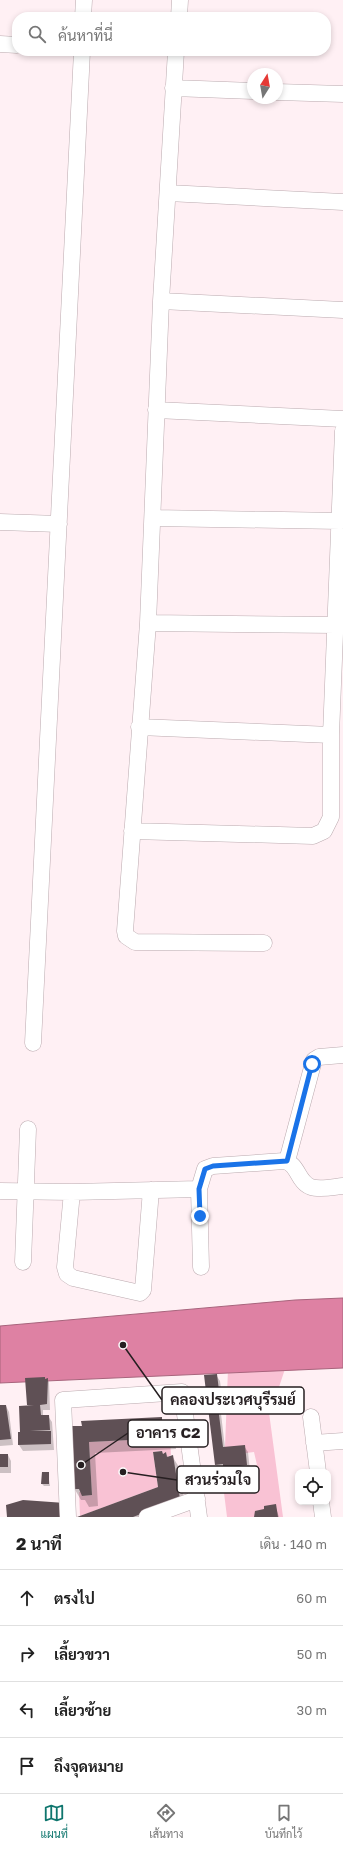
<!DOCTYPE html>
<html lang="th">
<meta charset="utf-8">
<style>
:root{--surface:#fff;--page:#f2f2f2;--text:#222;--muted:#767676;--line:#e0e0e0;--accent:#0f766e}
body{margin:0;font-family:"Golos Text",Sarabun,sans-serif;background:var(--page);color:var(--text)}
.controls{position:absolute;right:12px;bottom:12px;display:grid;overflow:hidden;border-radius:8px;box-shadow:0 2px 6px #0003}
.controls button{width:36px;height:36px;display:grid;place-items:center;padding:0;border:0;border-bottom:1px solid var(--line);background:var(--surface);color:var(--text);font:20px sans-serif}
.compass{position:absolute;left:247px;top:68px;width:36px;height:36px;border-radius:50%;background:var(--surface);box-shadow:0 2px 6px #0003;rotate:11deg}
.stop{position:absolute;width:12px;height:12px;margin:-9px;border:3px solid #1a73e8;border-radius:50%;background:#fff}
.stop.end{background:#1a73e8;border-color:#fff;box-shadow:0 1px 4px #0008}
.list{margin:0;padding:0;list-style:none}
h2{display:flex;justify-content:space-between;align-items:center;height:52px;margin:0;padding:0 16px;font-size:17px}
h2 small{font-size:13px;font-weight:400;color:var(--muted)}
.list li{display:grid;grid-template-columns:26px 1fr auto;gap:12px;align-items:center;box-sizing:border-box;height:56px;padding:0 16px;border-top:1px solid var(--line)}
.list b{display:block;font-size:15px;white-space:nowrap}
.list em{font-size:13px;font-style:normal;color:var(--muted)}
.icon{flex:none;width:22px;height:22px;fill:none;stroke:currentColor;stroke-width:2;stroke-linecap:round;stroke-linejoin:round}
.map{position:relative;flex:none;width:343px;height:1517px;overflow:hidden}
.search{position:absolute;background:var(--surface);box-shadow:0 2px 6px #0003;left:12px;right:12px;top:12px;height:44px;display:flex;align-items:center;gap:10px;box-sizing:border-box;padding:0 14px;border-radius:16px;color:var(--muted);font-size:15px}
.sheet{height:276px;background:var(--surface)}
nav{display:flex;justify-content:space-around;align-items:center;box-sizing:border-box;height:56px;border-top:1px solid var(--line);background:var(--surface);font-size:11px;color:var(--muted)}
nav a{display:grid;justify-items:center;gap:2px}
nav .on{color:var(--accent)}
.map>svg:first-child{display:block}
</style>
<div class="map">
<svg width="343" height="1517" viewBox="0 0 343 1517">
<rect width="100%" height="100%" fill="#fff0f4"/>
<path fill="#f9c2d4" d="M287 1363 273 1405H268L283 1517H227L223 1485 230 1474 253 1470 257 1465 254 1452 246 1453 225 1447 228 1369Z
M170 1438 171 1455 167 1457 166 1453 163 1454 162 1451 153 1452 158 1487 80 1516 79 1492H82V1496L92 1495 89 1442Z"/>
<path fill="#de81a3" stroke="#a7647c" d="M343 1298V1368L0 1383V1326L295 1300Z"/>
<path fill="#0003" d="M216 1375 220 1381 223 1405H220L225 1448 244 1446 248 1452 250 1471 228 1473 226 1470 219 1471 216 1465Z
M26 1379H47L49 1382 50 1410H43V1416H48L52 1422 54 1450 23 1451 19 1445 28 1406Z
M0 1406H6L9 1412 13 1445 0 1446Z
M161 1418 175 1441 176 1449 95 1453 98 1506 89 1507 85 1500H81L74 1488 71 1427Z
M166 1454 168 1457 172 1456 179 1467 186 1511 169 1517H80L159 1488 163 1455Z
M0 1455H8L11 1461V1473H0Z
M48 1473 50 1486H44L42 1484Z
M275 1505 279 1517H255L265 1510Z"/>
<path fill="#5f5055" d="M217 1374 220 1399H217L223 1447 245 1445 247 1465 223 1468V1464L215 1465 204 1375Z
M45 1377V1379L48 1378 47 1404 40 1405 41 1415H49L50 1430 30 1431H51V1444L18 1445V1432H20L19 1406 34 1405H27L25 1378Z
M0 1405H6L11 1439 0 1440Z
M162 1417V1424H166V1428L169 1429 170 1438 89 1442 92 1495 82 1496 79 1489H73L70 1426H82L81 1421Z
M162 1451 163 1454 166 1452 167 1457 173 1455 180 1499 133 1517H77L158 1487 153 1452Z
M0 1454H8V1467H0Z
M42 1472H49V1484H41Z
M23 1500 65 1503V1517H7L6 1505Z
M276 1504 278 1517H254L255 1511 264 1509V1506Z"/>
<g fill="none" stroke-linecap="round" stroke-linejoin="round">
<defs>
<path id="minor" d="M83 17 84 0
M179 17 180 0
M0 44 17 45
M176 51 161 301 148 623 125 931 126 936 135 942 264 943
M173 88 253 91
M277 92 343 94
M168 193 343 202
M161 301 343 310
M156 410 343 419
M153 518 340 521
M0 522 59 524
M148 623 336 625
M139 727 331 735
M132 831 313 836 324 831 331 817V735L343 431
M33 1043 82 51
M287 1161 314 1060 319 1057 343 1055
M199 1189 201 1267
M0 1191 72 1192 199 1189 205 1169 213 1166 284 1161C299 1164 297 1182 311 1187 320 1190 333 1187 343 1186
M72 1192 65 1267 67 1274 73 1278 140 1293 143 1290 151 1190
M23 1262 28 1129
M311 1417 318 1472
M314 1443 343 1441
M321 1502 323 1517
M68 1517 63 1400 182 1392 199 1517
M147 1517 197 1499"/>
</defs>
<use href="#minor" stroke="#bbaaaf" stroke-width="17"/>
<use href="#minor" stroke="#fff" stroke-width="16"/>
</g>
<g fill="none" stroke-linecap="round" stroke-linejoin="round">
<path stroke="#1a73e8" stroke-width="5" d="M200 1216 199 1189 205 1169 213 1166 287 1161 312 1064"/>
</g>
<path fill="none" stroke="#261f21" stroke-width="1.5" d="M123 1345L162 1400M81 1465L128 1433M123 1472L177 1480"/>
<g fill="#261f21" stroke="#fff" stroke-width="1.5">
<circle cx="123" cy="1345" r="4"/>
<circle cx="81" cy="1465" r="4"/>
<circle cx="123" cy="1472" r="4"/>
</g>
<g fill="#fff" stroke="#261f21" stroke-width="1.5">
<rect x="162" y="1387" width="142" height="27" rx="4"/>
<rect x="128" y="1420" width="80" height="27" rx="4"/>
<rect x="177" y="1466" width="82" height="27" rx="4"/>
</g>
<g font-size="15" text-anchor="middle" font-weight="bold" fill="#261f21">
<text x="233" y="1405">คลองประเวศบุรีรมย์</text>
<text x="168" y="1438">อาคาร C2</text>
<text x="218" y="1485">สวนร่วมใจ</text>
</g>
</svg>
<div class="controls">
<button><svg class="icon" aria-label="locate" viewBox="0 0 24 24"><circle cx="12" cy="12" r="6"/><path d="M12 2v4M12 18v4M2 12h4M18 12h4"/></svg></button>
</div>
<svg class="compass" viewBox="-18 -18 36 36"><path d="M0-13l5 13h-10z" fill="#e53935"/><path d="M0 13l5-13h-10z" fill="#767676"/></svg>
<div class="stop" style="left:312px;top:1064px"></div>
<div class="stop end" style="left:200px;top:1216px"></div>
<div class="search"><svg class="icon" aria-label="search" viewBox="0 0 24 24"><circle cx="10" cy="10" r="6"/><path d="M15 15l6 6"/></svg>ค้นหาที่นี่</div>
</div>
<section class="sheet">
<h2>2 นาที<small>เดิน · 140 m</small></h2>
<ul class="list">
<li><svg class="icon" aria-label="ahead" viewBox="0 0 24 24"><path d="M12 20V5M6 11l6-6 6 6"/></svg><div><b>ตรงไป</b></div><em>60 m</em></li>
<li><svg class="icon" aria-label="right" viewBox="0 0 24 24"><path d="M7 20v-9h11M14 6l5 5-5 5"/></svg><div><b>เลี้ยวขวา</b></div><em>50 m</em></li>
<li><svg class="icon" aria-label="left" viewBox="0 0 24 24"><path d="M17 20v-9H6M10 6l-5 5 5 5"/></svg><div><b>เลี้ยวซ้าย</b></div><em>30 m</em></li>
<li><svg class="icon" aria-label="arrive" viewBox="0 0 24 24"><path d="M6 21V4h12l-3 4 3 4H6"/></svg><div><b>ถึงจุดหมาย</b></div></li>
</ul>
</section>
<nav>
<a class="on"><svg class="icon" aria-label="map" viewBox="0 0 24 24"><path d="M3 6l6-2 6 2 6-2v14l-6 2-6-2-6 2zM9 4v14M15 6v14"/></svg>แผนที่</a>
<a><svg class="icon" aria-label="directions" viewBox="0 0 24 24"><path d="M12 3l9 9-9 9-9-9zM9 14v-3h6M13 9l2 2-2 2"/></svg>เส้นทาง</a>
<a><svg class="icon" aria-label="saved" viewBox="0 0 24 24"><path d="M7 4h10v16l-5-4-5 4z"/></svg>บันทึกไว้</a>
</nav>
